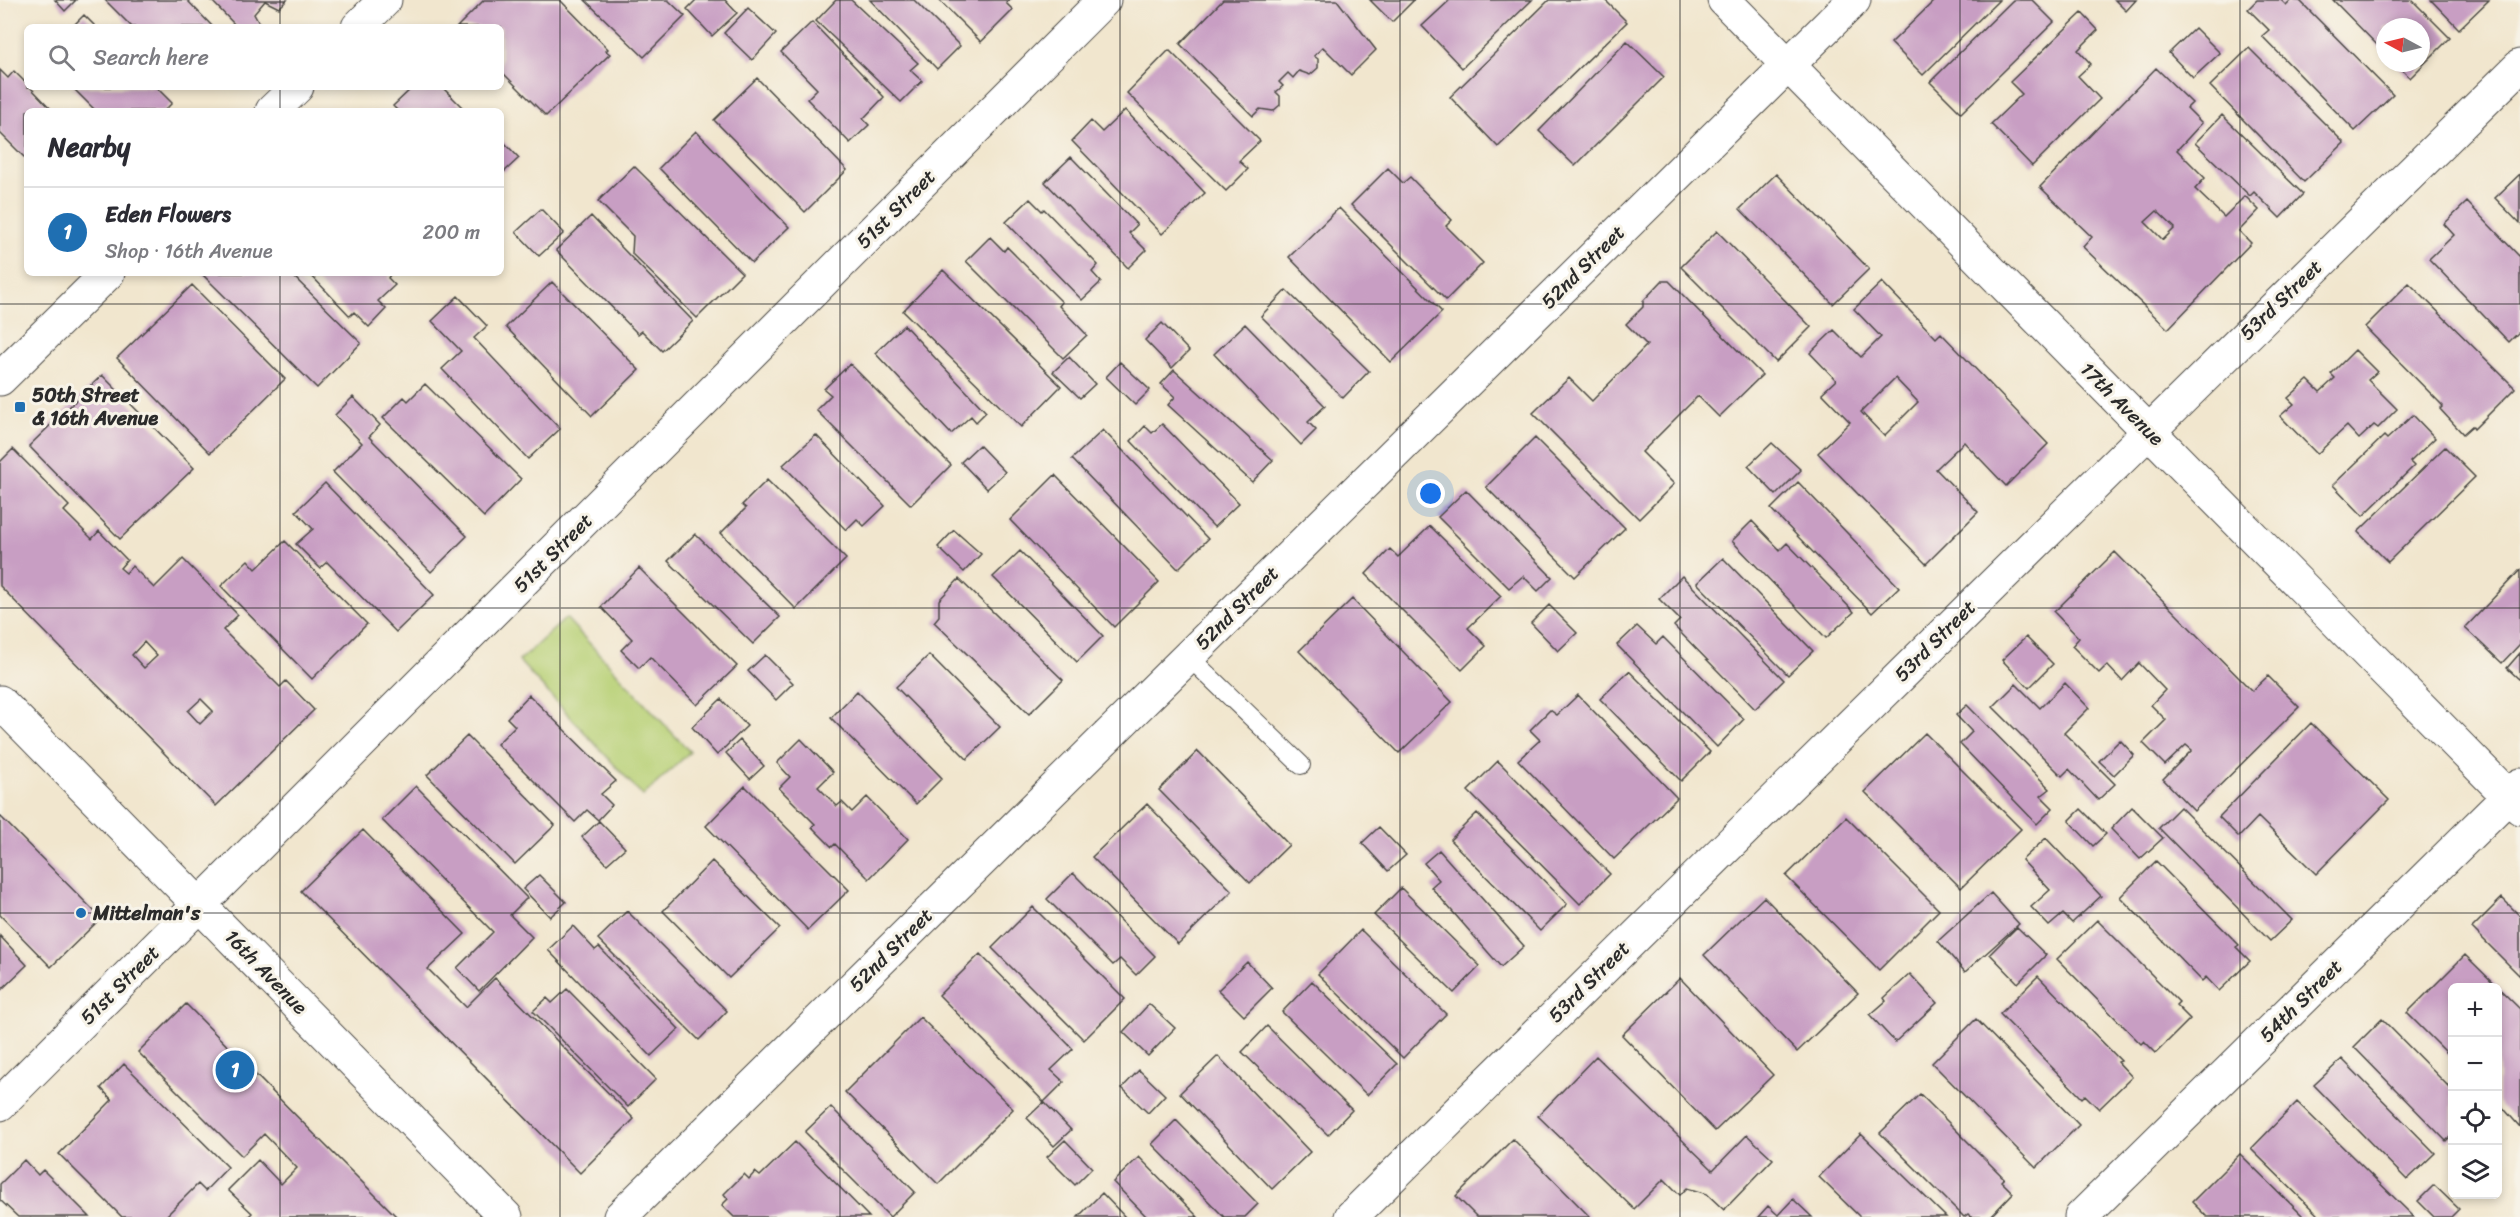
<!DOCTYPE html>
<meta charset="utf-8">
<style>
:root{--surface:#fff;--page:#f2f2f3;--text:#2b2b33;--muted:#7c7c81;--line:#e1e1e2;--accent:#1f6fb2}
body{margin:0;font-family:Sriracha,sans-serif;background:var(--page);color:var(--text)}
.controls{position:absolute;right:18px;bottom:18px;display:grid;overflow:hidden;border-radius:9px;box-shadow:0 3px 9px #0003}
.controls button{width:54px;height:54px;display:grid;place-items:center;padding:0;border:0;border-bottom:2px solid var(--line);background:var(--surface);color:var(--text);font:30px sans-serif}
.compass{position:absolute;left:2376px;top:18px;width:54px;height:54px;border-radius:50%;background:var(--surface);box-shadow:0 3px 9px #0003;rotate:277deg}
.you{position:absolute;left:1431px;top:494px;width:21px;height:21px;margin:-15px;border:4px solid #fff;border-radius:50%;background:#1a73e8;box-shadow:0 0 0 9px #1a73e833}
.badge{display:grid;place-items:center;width:39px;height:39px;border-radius:50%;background:var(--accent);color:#fff;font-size:20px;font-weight:700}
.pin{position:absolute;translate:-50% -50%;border:3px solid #fff;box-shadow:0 2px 6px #0006}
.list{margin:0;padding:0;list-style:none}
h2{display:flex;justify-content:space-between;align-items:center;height:78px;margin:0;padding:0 24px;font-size:26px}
h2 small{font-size:20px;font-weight:400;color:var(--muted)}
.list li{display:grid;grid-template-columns:39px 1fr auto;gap:18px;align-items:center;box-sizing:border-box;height:90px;padding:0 24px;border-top:2px solid var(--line)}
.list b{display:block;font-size:22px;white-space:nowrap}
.list p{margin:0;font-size:20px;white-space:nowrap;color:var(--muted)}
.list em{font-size:20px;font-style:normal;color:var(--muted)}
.icon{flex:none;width:33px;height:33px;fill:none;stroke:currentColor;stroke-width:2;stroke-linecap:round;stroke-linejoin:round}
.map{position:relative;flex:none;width:2520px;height:1217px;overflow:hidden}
.search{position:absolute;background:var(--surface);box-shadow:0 3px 9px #0003;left:24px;top:24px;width:480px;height:66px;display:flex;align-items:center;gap:15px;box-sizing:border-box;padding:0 21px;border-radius:9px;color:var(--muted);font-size:22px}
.panel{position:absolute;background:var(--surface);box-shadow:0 3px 9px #0003;left:24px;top:108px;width:480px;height:168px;border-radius:9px}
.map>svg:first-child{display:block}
</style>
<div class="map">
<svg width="2520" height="1217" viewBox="0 0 2520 1217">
<rect width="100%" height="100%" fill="#f7f3e8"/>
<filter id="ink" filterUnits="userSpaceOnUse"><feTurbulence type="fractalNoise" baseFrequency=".0167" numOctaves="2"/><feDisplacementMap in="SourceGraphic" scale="12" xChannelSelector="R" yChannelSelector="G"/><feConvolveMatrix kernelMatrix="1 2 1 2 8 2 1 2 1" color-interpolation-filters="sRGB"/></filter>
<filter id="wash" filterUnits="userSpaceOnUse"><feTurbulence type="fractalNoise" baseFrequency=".008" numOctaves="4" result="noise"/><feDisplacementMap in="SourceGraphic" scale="24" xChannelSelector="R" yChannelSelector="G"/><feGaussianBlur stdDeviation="1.35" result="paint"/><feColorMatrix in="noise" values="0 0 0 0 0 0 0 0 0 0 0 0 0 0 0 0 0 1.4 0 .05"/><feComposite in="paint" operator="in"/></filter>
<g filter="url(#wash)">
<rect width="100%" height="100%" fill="#f1e6ce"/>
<path fill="#b7d075" stroke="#717e50" stroke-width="1.5" d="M566 618 690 752 643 796 519 661Z"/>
<g id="blocks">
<path fill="#c89ec3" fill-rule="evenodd" d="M55 0H76L65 11Z
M105 0H187L213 27H132Z
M211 0H287L279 8 265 1 254 14 261 27H237Z
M484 0H560L608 49 606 51 610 54 546 116 501 71V27H457Z
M585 0H668L685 16 644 57Z
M696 0H725L737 13 712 36 687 9Z
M836 0H851L918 63 910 70 922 81 901 102 816 21Z
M870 0H914L960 46 937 69Z
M939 0H1010L1006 3 1013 10 981 42Z
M1223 0H1337L1376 50 1351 75 1323 47 1314 56 1318 59V68L1310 75 1299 71 1293 78 1288 73 1279 82 1283 86 1276 92 1280 96V105L1273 111 1260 109 1253 116 1180 44Z
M1370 0H1414L1392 22Z
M1450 0H1532L1462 68 1422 26Z
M1549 0H1605L1627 22 1498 147 1450 97Z
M1935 0H1999L1923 75 1891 43Z
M2013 0H2032L2054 22 1961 113 1930 82Z
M2115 0H2136L2126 11Z
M2257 0H2281L2286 5 2291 0 2300 1 2393 95 2355 131 2262 36 2269 30 2248 9Z
M2333 0H2412L2450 38 2410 78 2395 63H2421V27H2385V53Z
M2431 0H2489L2459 29Z
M748 8 776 34 752 60 724 33Z
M2082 13 2098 30 2078 50 2091 64 2078 76 2100 99 2032 166 1991 124 2022 94 2010 82Z
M84 15 96 27H72Z
M812 22 884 97 863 119 869 125 850 143 807 99 817 89 781 52Z
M2195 28 2220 53 2193 78 2169 53Z
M1627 41 1664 77 1575 166 1539 131Z
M2249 48 2344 143 2304 182 2210 86Z
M1169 50 1260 141 1239 161 1248 169 1226 191 1127 93Z
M2156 68 2192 103 2187 108 2202 123 2177 150 2205 178 2195 189 2224 217 2245 196 2259 210 2239 231 2251 243 2168 329 2083 247 2092 237 2040 187ZM2157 211 2175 228 2163 240 2145 222Z
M0 70 8 78 14 71 27 84V87H30L53 111H27V160L0 133Z
M757 78 847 170 805 212 714 120Z
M72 87H156L172 103 164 111H96Z
M413 87H442L466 111H398L393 106Z
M1125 110 1205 193 1162 234 1072 141 1091 121 1102 132Z
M2222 115 2303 194 2280 218 2254 192 2250 196 2195 143Z
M696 131 789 227 752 263 659 168Z
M501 139 519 158 504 172 501 168Z
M1071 157 1137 225 1129 233 1146 250 1128 268 1045 182Z
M634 166 742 273 697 318 632 254 633 236 598 201Z
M1388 168 1403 183 1410 177 1452 220 1446 226 1483 263 1446 300 1351 205Z
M1776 174 1869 269 1833 304 1740 209Z
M2520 174V224L2495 198Z
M1030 199 1042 211 1044 209 1098 265 1092 272 1101 282 1082 300 1006 222Z
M2467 202 2520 257V331L2509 342 2429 259 2454 235 2444 224Z
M1339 208 1442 312 1391 362 1289 257Z
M541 209 564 233 539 256 516 232Z
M591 216 693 321 662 351 642 331 638 334 556 250Z
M1717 231 1811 327 1776 362 1681 267Z
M990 237 1004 251 1007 247 1062 302 1059 306 1087 335 1063 358 966 261Z
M943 270 1061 386 1021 427 903 311Z
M205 273H290L361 343 317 388 203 275Z
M309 273H391L388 278 395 285 378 301 386 309 369 327 354 312 350 316Z
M1662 281H1669L1762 375 1719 417 1698 396 1642 452 1674 484 1639 519 1533 413 1569 378 1592 401 1647 345 1626 324 1643 307V301Z
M552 282 639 370 592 416 506 327Z
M1882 282 1936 338 1941 333 2048 444 2006 486 1964 442 1936 469 1978 512 1926 564 1818 453 1850 422 1822 393 1836 380 1810 353 1834 330 1861 357 1881 337 1854 309ZM1895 378 1918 402 1884 436 1861 412Z
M2409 283 2515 388 2474 429 2472 426 2463 434 2440 409 2443 406 2365 327Z
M192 285 285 379 210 453 117 358Z
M1286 290 1369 371 1343 398 1261 316Z
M458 296 487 326 474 338 560 429 528 459 442 369 461 351 432 321Z
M1162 323 1189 351 1172 368 1145 340Z
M1245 324 1325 406 1308 422 1316 430 1301 445 1214 354Z
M904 325 986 412 976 422 971 416 951 434 875 353Z
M2355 350 2377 372 2368 380 2397 409 2378 428 2374 425 2359 439 2347 426 2317 454 2280 416 2294 404 2288 398 2308 380 2320 392 2335 378 2331 374Z
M1069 357 1095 384 1080 398 1053 372Z
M1120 362 1150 390 1135 405 1106 377Z
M850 364 951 465 911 505 816 410 831 395 824 389Z
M1174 370 1273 460 1252 482 1168 405 1175 397 1161 384Z
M102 375 194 468 120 539 29 446Z
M425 384 521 479 484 517 383 418 404 397 408 401Z
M353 397 380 425 369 437 467 536 431 572 333 472 362 443 335 415Z
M2413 415 2435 438 2410 462 2414 466 2363 516 2333 485 2384 436 2387 439Z
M1162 424 1239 503 1214 527 1131 441 1145 426 1152 433Z
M1103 430 1208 539 1178 569 1072 459Z
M816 435 885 506 864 526 857 519 846 530 783 465Z
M1535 438 1625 528 1575 577 1486 487Z
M1772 443 1801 470 1776 495 1748 466Z
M979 445 1005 472 987 489 961 462Z
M2445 447 2475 477 2388 562 2358 532Z
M13 449 69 506 64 511 92 539 99 531 127 560 120 568 126 573 132 566 154 588 183 559 238 615 223 630 280 687 286 681 314 710 216 806 0 586V462ZM144 642 157 656 144 668 132 655ZM201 699 213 711 200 724 188 711Z
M1055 475 1159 582 1114 627 1010 520Z
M767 480 846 559 796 609 721 533 746 508 742 505Z
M1798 482 1899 587 1872 613 1771 509Z
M325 483 434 595 396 632 327 562 320 568 296 544 313 529 296 511Z
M1466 490 1552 577 1538 591 1523 576 1509 588 1438 517Z
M1752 521 1780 550 1787 543 1854 612 1826 638 1732 541Z
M1430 526 1501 596 1468 628 1486 646 1462 670 1366 574 1390 549 1398 557Z
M954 530 981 554 964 572 938 547Z
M695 534 780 617 753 644 668 561Z
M285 541 367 624 312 679 221 586 248 560 256 569Z
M1020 551 1103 636 1077 662 993 577Z
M2115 552 2252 691 2268 676 2299 707 2194 811 2163 779 2192 750 2186 745 2165 765 2143 743 2166 720 2151 705 2165 690 2139 663 2122 681 2107 665 2099 673 2072 646 2079 638 2054 612Z
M1723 558 1813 651 1788 675 1697 583Z
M639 568 737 666 697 705 650 657 639 668 621 650 632 639 601 607Z
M2520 570V644L2502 663 2465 628Z
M1682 576 1784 680 1755 709 1674 626 1680 620 1659 599Z
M959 579 1063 680 1029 714 934 622 939 616V600Z
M1352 599 1452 702 1399 753 1299 651Z
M1549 605 1577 633 1558 651 1531 623Z
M1637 626 1656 644 1663 637 1744 719 1717 747 1617 645Z
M2026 637 2053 664 2029 688 2002 660Z
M2520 653V680L2507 668Z
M765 655 793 683 776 700 748 671Z
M929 655 1000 727 967 759 896 687Z
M1629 671 1710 752 1681 781 1600 699Z
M2065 683 2089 708 2064 733 2115 784 2098 800 2069 769 2062 776 1993 707 2016 684 2040 708Z
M857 691 942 778 916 804 831 718Z
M529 695 616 781 601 794 612 805 598 820 587 810 575 822 497 744 515 726 507 718Z
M1578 695 1677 798 1614 859 1518 760 1540 740 1530 730 1550 710 1557 715Z
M721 699 747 726 717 755 692 727Z
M1967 705 2050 789 2041 796 2053 808 2037 824 1960 744 1972 732 1956 715Z
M2311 723 2389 800 2316 874 2258 817 2239 837 2219 817Z
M1925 733 2021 829 1961 888 1865 792Z
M467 736 555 825 515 864 427 775Z
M801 739 833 772 818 787 837 806 842 802 852 812 867 797 908 839 869 879 835 844 832 847 812 827 815 824 779 788 790 777 777 763Z
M740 740 764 766 750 779 726 753Z
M2120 740 2134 755 2114 775 2099 761Z
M1198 751 1289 845 1250 883 1159 790Z
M1498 761 1610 874 1580 904 1468 791Z
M416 786 527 898 510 915 532 937 479 991 457 968 493 932 382 820Z
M745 786 849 890 808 930 706 826Z
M1147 804 1232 891 1178 944 1092 857Z
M2132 807 2163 838 2140 859 2111 829Z
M2180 807 2292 920 2270 941 2159 828Z
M2081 809 2106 834 2093 846 2069 821Z
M1477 813 1567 904 1540 931 1450 840Z
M0 816 101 918 51 967 0 915Z
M1846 817 1939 910 1879 970 1786 876Z
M599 821 625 848 607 864 582 837Z
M1379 827 1406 855 1388 871 1362 843Z
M363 830 465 934 428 969 466 1007 495 978 634 1119 580 1173 301 891Z
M2046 838 2101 896 2072 923 2063 914 2049 926 2031 907 2050 890 2022 860Z
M1439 850 1524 946 1501 967 1431 887 1439 880 1424 863Z
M712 861 780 928 729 978 663 911Z
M2156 861 2239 945 2236 947 2250 961 2219 991 2206 977 2202 981 2120 897Z
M1073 873 1155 956 1136 975 1120 959 1113 965 1047 899Z
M539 875 566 902 550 917 523 889Z
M1401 888 1480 966 1454 993 1374 915Z
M1991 893 2019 924 1965 972 1938 941Z
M1764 897 1858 993 1797 1052 1704 955Z
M2502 898 2520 916V976L2472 928Z
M1033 907 1125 999 1084 1040 992 948Z
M627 911 727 1011 699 1040 598 939Z
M2097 920 2179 1002 2176 1005 2190 1019 2156 1053 2144 1041 2141 1044 2057 959Z
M573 926 595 950 599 947 679 1029 651 1056 548 950Z
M2017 927 2046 955 2018 983 1990 954Z
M1361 930 1446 1014 1403 1058 1318 974Z
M0 936 27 965 0 991Z
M980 954 1073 1049 1051 1070 1064 1082 1044 1102 939 995Z
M2465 955 2520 1009V1127L2498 1102V987H2452V1058L2407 1013Z
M1247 962 1272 988 1244 1016 1218 990Z
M1910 974 1937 1003 1895 1042 1870 1015 1886 1001 1884 998Z
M2038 976 2121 1061 2118 1062 2132 1077 2099 1109 2085 1095 2082 1098 2000 1014Z
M1680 978 1773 1075 1715 1131 1622 1035Z
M1312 981 1397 1064 1367 1095 1282 1012Z
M567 989 656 1079 628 1107 533 1011 547 998 552 1003Z
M186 1004 323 1143 397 1217H248L252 1213 228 1190 258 1160 281 1184 297 1168 264 1134 242 1156 138 1052Z
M1149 1004 1175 1028 1148 1056 1123 1032Z
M920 1017 1013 1109 938 1184 845 1092Z
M1976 1019 2079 1125 2036 1168 1932 1063Z
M2382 1019 2452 1090V1135L2446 1141 2354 1047Z
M1267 1026 1352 1110 1328 1135 1242 1052Z
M1218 1056 1310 1152 1272 1189 1180 1093Z
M1596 1056 1713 1170 1747 1135 1773 1159 1724 1210 1707 1194 1687 1188 1680 1195 1664 1179 1634 1209 1538 1116Z
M2342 1059 2435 1153 2407 1180 2314 1085Z
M124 1064 228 1167 205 1191 198 1184 165 1217H122L59 1154 112 1100 101 1088Z
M1139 1070 1165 1095 1148 1113 1122 1088Z
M1920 1094 2004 1178 2001 1181 2013 1193 1990 1217H1971L1968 1214 1964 1217 1880 1133Z
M1044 1102 1071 1130 1054 1146 1027 1118Z
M2297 1102 2414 1217H2320L2251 1149Z
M831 1107 915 1192 890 1217 805 1132Z
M1176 1120 1258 1204 1245 1217H1224L1152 1144Z
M1861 1134 1946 1217H1860L1819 1177Z
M1513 1139 1590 1217H1477L1456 1196Z
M1065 1140 1092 1168 1075 1185 1047 1157Z
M795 1142 869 1217H734L722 1205 728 1199 724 1194 744 1174 749 1179 755 1172 760 1176Z
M2240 1154 2304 1217H2207L2192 1202Z
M1139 1157 1198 1217H1147L1113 1182Z
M24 1160 38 1175 43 1170 90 1217H18L0 1200V1184Z
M2434 1185 2459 1209 2451 1217H2434L2418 1201Z
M1102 1193 1125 1217H1078Z
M1793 1199 1812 1217H1758L1768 1206 1778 1215Z"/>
</g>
</g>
<g filter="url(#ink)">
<use href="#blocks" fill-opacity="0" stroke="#494743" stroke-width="1.5"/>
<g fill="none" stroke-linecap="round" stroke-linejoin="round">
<defs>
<path id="service" d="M1188 656 1301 765"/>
<path id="minor" d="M1724 0 2520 808
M358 27 385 0
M272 111 297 87
M0 379 108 273
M0 702 506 1217
M0 1104 1104 0
M620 1217 1854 0
M1351 1217 2520 66
M2081 1217 2520 785"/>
</defs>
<use href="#service" stroke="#494743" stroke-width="20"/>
<use href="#minor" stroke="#494743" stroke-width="35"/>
<use href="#service" stroke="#fff" stroke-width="18"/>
<use href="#minor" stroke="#fff" stroke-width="33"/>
</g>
</g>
<path fill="none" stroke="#2b2b2b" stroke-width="1.5" stroke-opacity="0.55" d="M280 0V27M560 0V1217M840 0V1217M1120 0V1217M1400 0V1217M1680 0V1217M1960 0V1217M2240 0V1217M280 87V111M280 273V1217M0 304H2520M0 608H2520M0 913H2520"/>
<g fill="#1f6fb2" stroke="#f7f3e8" stroke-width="2">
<rect x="14" y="401" width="12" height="12" rx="3"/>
<circle cx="81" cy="913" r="6"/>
</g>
<g text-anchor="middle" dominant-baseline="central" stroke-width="6" stroke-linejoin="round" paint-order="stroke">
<g font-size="20" fill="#2b2b2b" stroke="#f7f3e8">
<text transform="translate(896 209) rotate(-45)">51st Street</text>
<text transform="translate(1583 267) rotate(-45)">52nd Street</text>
<text transform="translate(2281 300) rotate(-44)">53rd Street</text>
<text transform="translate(2122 404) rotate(45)">17th Avenue</text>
<text transform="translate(553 553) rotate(-45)">51st Street</text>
<text transform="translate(1237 608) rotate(-45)">52nd Street</text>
<text transform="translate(1935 641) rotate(-45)">53rd Street</text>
<text transform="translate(891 950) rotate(-45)">52nd Street</text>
<text transform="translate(266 972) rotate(46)">16th Avenue</text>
<text transform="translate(1589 982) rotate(-45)">53rd Street</text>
<text transform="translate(120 985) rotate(-45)">51st Street</text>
<text transform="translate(2301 1001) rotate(-45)">54th Street</text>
</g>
<g font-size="20" font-weight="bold" fill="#2b2b2b" stroke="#f7f3e8" text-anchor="start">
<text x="32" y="395">50th Street<tspan x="32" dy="23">&amp; 16th Avenue</tspan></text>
<text x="93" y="913">Mittelman's</text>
</g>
</g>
</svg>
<div class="controls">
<button>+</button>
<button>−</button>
<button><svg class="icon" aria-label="locate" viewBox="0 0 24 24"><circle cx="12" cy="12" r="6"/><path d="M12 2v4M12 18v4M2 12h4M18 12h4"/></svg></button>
<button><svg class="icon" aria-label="layers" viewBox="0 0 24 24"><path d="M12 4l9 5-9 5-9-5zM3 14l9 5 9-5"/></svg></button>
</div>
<svg class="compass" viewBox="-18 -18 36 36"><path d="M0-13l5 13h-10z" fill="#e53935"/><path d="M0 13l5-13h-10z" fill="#7c7c81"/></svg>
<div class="you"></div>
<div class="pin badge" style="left:235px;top:1070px">1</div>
<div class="search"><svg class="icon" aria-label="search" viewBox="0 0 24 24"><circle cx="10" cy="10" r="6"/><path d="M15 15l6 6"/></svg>Search here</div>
<section class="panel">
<h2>Nearby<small></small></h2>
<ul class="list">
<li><span class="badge">1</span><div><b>Eden Flowers</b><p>Shop · 16th Avenue</p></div><em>200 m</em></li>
</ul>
</section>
</div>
